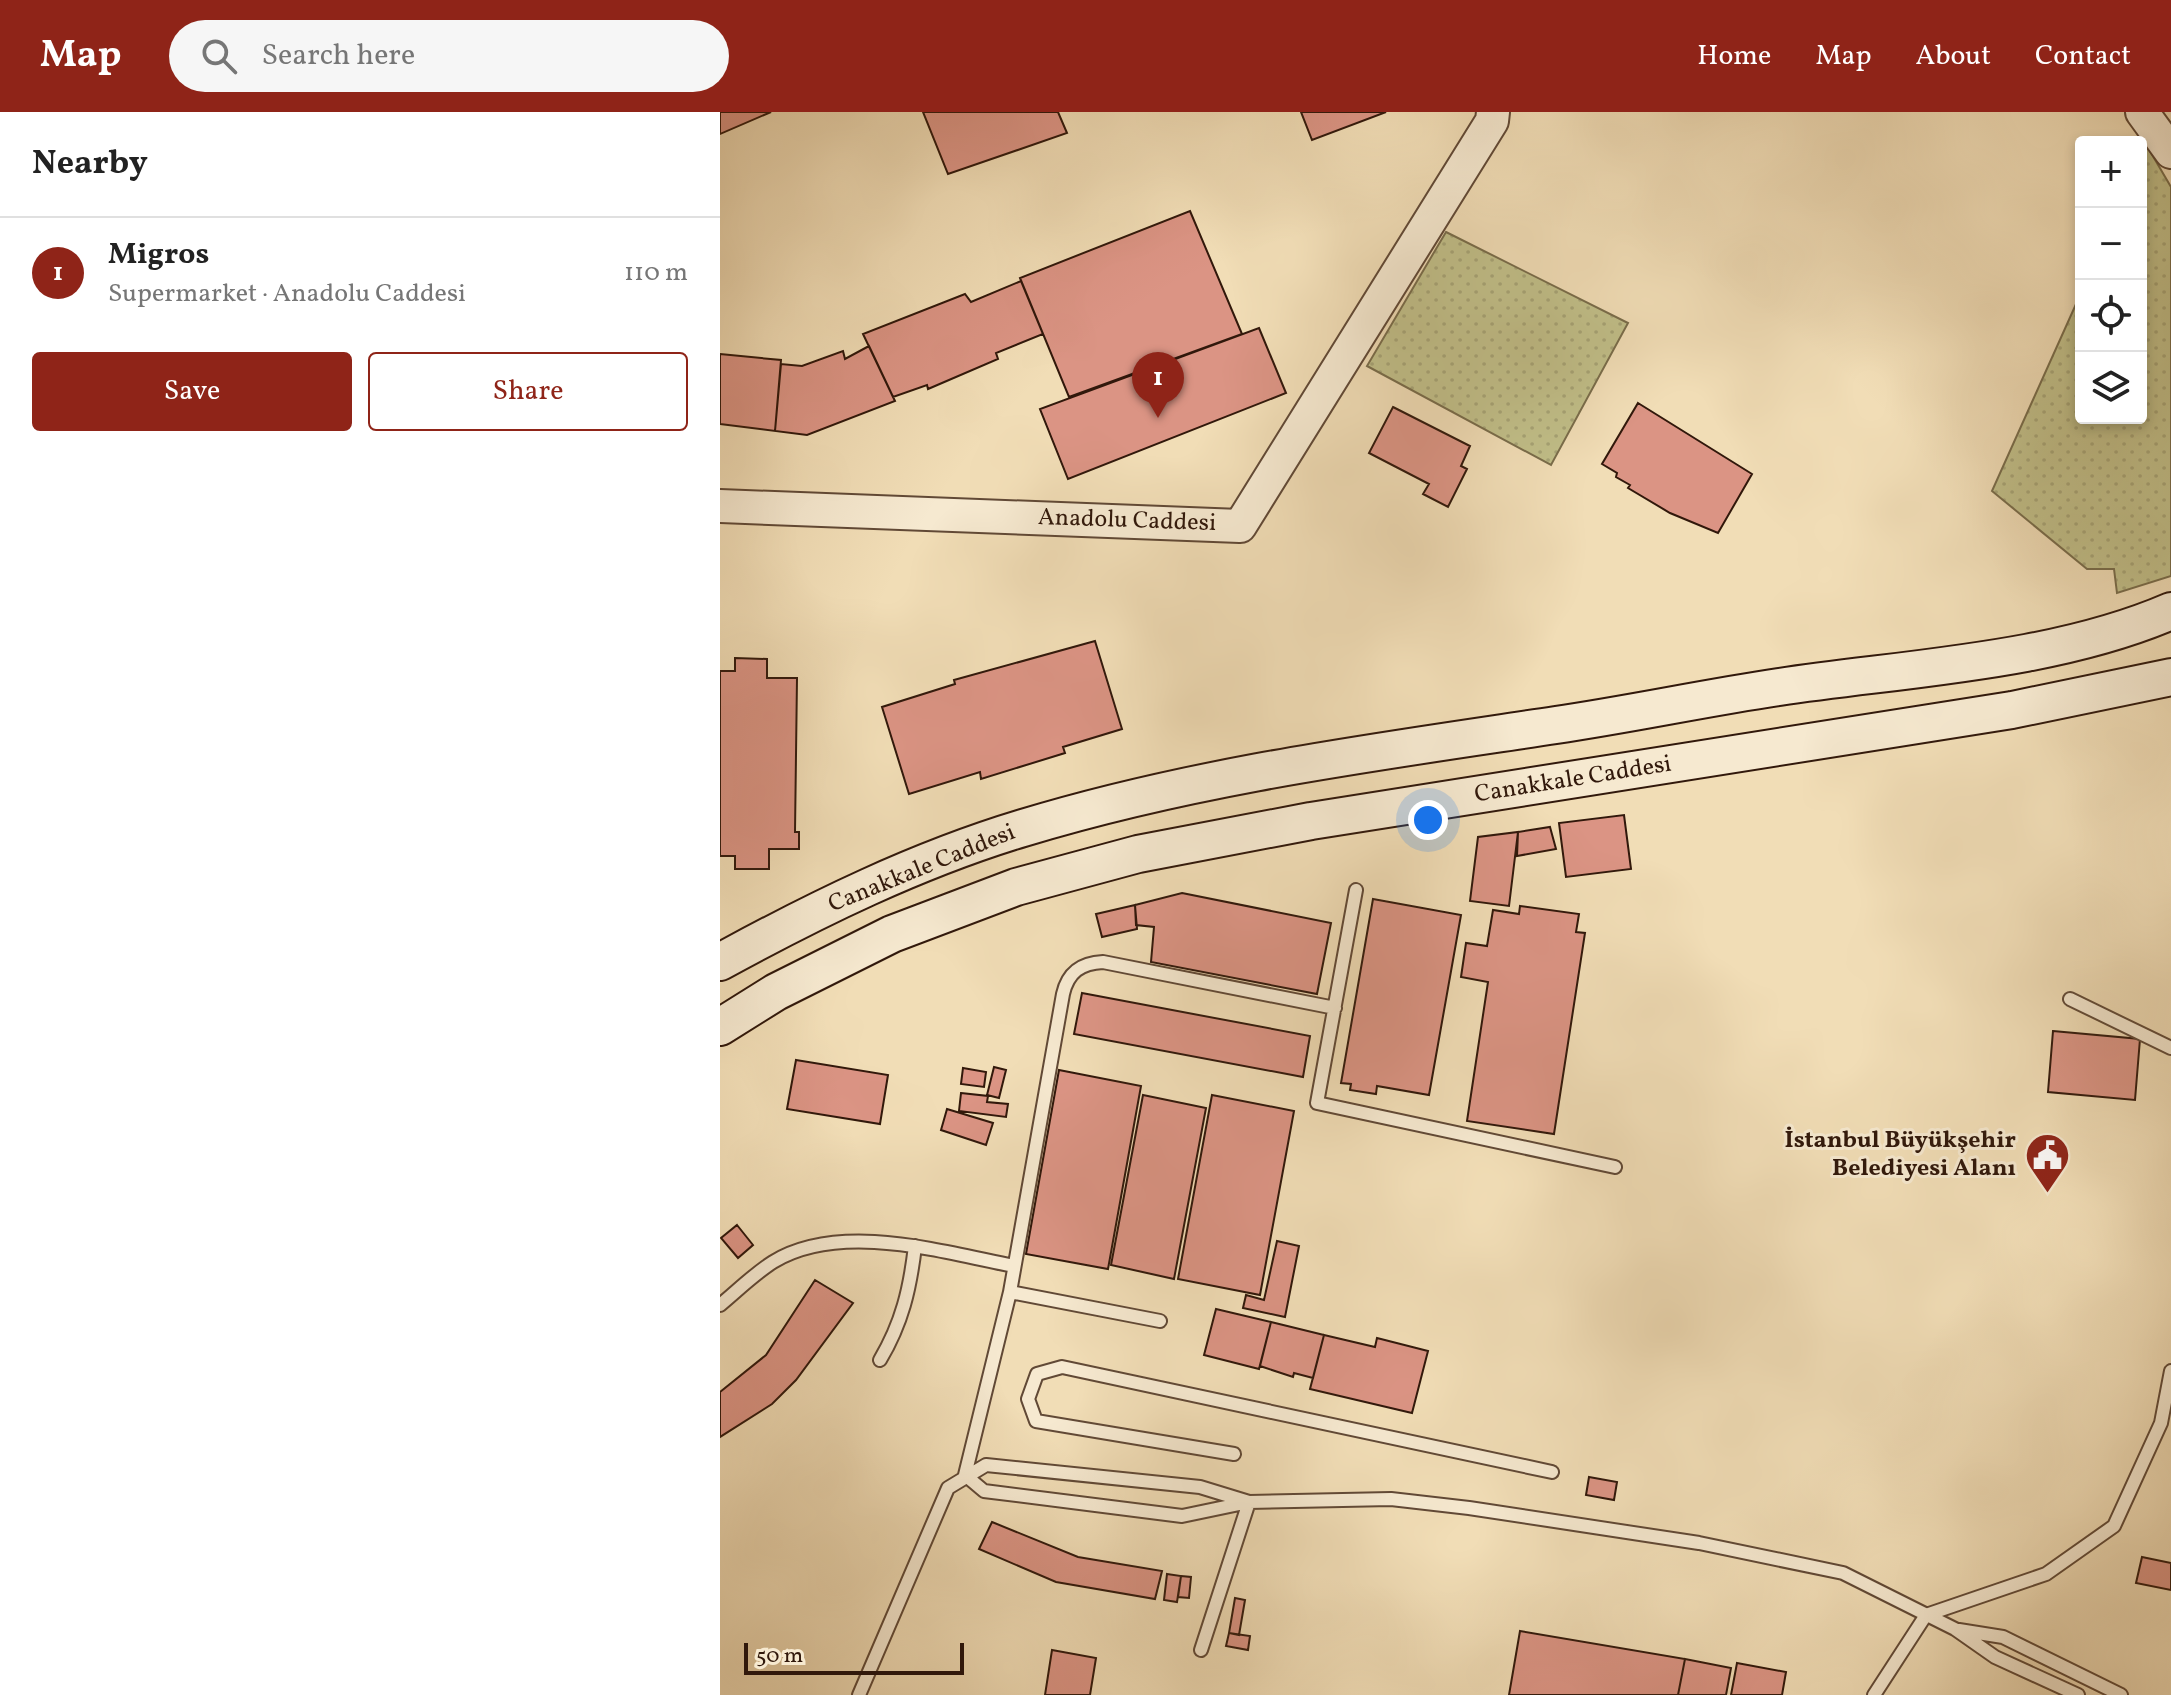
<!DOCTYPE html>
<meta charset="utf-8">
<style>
:root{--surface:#fff;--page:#f6f6f6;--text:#222;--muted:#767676;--line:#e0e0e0;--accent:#8f2418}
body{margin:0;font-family:Vollkorn,serif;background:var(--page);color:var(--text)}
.controls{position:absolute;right:24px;top:24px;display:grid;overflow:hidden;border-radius:8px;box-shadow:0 4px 12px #0003}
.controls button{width:72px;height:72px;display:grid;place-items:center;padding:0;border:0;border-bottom:2px solid var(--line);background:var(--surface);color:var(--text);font:40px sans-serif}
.scale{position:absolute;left:24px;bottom:20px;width:220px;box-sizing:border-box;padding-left:8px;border:4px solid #31180b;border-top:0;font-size:22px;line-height:28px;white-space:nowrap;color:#31180b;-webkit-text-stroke:6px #f6e9d0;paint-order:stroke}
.you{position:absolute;left:708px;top:708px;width:28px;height:28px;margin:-20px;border:6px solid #fff;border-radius:50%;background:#1a73e8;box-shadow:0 0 0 12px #1a73e833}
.badge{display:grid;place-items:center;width:52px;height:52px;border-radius:50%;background:var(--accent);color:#fff;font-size:26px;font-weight:700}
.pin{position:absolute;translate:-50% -66px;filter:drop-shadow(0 2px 4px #0008)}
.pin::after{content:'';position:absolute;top:42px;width:28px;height:24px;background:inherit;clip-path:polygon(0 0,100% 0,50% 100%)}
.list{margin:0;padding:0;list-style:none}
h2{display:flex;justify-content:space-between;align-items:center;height:104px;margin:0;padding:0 32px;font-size:34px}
h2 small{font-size:26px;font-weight:400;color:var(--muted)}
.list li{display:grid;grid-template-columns:52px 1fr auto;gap:24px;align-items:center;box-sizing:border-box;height:112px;padding:0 32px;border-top:2px solid var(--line)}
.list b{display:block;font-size:30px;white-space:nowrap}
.list p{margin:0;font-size:26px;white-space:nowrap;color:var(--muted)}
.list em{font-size:26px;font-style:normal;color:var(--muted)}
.actions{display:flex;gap:16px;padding:24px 32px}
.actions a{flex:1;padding:18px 0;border:2px solid var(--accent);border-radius:8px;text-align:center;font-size:28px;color:var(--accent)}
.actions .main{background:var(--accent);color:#fff}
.icon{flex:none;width:44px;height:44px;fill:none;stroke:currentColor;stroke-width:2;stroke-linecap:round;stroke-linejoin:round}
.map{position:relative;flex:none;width:1451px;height:1583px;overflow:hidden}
header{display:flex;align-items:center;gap:48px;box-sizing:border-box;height:112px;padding:0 40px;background:var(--accent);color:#fff}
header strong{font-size:38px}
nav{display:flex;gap:44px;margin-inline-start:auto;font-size:28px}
.search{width:560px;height:72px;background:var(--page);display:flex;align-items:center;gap:20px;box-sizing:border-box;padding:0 28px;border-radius:44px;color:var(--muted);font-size:30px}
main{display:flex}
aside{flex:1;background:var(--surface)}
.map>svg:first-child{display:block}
</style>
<header>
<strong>Map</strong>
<div class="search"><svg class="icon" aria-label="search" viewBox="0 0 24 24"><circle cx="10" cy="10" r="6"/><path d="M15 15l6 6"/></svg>Search here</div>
<nav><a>Home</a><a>Map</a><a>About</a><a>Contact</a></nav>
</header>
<main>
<aside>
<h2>Nearby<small></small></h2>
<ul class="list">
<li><span class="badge">1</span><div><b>Migros</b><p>Supermarket · Anadolu Caddesi</p></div><em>110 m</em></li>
</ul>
<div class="actions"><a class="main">Save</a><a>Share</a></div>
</aside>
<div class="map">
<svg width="1451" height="1583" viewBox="0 0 1451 1583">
<defs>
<pattern id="grass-dots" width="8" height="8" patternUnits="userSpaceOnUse" patternTransform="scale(2)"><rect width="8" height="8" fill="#c1bf89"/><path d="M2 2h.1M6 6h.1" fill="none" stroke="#a6a375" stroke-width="1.8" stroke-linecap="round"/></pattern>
</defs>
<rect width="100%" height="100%" fill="#f1ddb6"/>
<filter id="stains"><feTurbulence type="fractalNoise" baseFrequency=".0025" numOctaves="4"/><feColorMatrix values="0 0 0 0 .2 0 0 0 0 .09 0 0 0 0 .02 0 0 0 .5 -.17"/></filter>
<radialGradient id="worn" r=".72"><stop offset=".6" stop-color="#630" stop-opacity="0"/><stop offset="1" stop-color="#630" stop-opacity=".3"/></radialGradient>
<path fill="url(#grass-dots)" stroke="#796c4a" stroke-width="2" d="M1427 34 1451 75V464L1397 481 1394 457H1367L1272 379 1361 181V306H1421V47Z
M726 120 908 211 831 353 647 254Z"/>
<path fill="#db9484" stroke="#31180b" stroke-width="2" d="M0 0H51L0 22Z
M203 0H338L347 21 228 62Z
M581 0H666L592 28Z
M470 99 522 222 349 285 300 166Z
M301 169 323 222 276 241 278 247 208 277 207 273 173 285 143 222 245 182 251 190Z
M539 216 566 281 348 367 320 297Z
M149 234 175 289 87 323 55 319 61 252 82 254 123 239 125 247Z
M0 242 61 248 55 319 0 312Z
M918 291 1032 362 998 421 950 401 908 376 910 373 896 365 897 361 882 352Z
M673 295 750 334 741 354 747 357 728 395 703 382 709 372 649 341Z
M375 529 402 617 343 635 345 641 261 667 260 660 189 682 162 595 235 572 234 568Z
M15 546 47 547V566H77L75 720H79V737H49V757H15V744H0V559H15Z
M904 703 911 757 846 765 839 711Z
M830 715 836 737 797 744 798 720Z
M798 720 789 794 750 789 758 725Z
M462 781 611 811 597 882 431 850 434 815 416 813 415 793Z
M653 787 741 803 709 983 657 974 656 982 630 978 631 972 621 971Z
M415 793 417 817 382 825 376 802Z
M800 794 859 802 856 820 865 821 834 1022 747 1009 768 870 741 865 746 831 767 834 773 798 799 802Z
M362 881 590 924 583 965 354 922Z
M1333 919 1420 927 1415 988 1328 980Z
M76 948 168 963 160 1012 67 997Z
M274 955 286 958 279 986 267 983Z
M243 956 266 960 264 975 241 972Z
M339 958 421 974 388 1157 306 1142Z
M241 981 268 984 267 990 288 992 286 1005 239 999Z
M423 983 486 996 454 1167 391 1153Z
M492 983 574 999 540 1183 458 1167Z
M227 997 273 1011 266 1033 221 1018Z
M17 1113 33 1133 18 1146 1 1126Z
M557 1129 579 1134 565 1205 523 1196 526 1183 544 1188Z
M95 1168 133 1191 76 1268 52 1292 0 1325V1280L46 1243Z
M496 1197 551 1210 539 1257 484 1243Z
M551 1210 604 1223 593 1266 574 1261 573 1265 540 1254Z
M604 1223 655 1235 657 1226 708 1239 692 1301 590 1277Z
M869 1365 897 1370 894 1388 866 1383Z
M272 1410 358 1445 442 1459 435 1487 336 1470 259 1437Z
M1422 1445 1451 1451V1478L1416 1471Z
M447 1462 461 1464 457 1490 444 1488Z
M461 1464 471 1465 469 1486 458 1485Z
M515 1486 525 1488 519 1523 509 1521Z
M800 1519 965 1547 958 1583H789Z
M509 1521 530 1524 528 1538 506 1534Z
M332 1538 376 1546 370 1583H325Z
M965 1547 1011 1556 1006 1583H958Z
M1017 1551 1066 1560 1062 1583H1011Z"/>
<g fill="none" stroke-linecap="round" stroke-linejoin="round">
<defs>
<path id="service" d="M636 778 597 991 895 1055
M1350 887 1451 936
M290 1180 440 1209
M0 1193C17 1179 34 1162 53 1150 120 1109 223 1140 294 1154
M160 1248C182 1211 190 1177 195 1134
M514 1342 316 1309 308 1287 317 1262 342 1255 832 1360
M245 1363 290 1180 343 882C348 860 361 851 383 850L615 896
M1239 1518 1283 1525 1401 1583
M481 1538 529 1390 671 1387 749 1396 979 1431 1123 1461 1235 1517 1275 1545 1358 1583
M139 1583 228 1376 266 1353 480 1375 529 1390 462 1404 264 1379 245 1363
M1154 1583 1206 1503 1326 1462 1394 1414 1441 1311 1451 1259"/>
<path id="tertiary" d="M1422 0 1451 40
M0 394 520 414 772 9 773 0"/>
<path id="secondary" d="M0 850C97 797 197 748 303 716 477 663 657 640 836 613 911 602 985 586 1059 575 1186 556 1333 550 1451 499
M0 915 56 880 172 822 296 775 418 742 591 709 1292 598 1451 565"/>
</defs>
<use href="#service" stroke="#614936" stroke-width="16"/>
<use href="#tertiary" stroke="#614936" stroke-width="36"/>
<use href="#secondary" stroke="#31180b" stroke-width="40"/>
<use href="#service" stroke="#f6e9d0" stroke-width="12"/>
<use href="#tertiary" stroke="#f6e9d0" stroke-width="32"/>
<use href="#secondary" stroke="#f6e9d0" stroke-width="36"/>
</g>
<defs>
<symbol id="civic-pin" viewBox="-11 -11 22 30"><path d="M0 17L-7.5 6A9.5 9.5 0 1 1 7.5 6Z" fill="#8f2418" stroke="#f6e9d0"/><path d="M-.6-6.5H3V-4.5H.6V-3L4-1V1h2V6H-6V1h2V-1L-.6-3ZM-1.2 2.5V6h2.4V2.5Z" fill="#fff"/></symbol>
</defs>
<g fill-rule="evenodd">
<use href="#civic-pin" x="1302" y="1018" width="51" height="69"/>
</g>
<g text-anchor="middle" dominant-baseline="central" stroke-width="6" stroke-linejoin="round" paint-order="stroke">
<g font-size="24" fill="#31180b" stroke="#f6e9d0">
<text transform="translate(407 409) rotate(2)">Anadolu Caddesi</text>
<text transform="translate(853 668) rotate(-9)">Canakkale Caddesi</text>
<text transform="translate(202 757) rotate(-22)">Canakkale Caddesi</text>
</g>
<g font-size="24" font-weight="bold" fill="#31180b" stroke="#f6e9d0" text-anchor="end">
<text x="1296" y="1029">İstanbul Büyükşehir<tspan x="1296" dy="28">Belediyesi Alanı</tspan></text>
</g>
</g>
<rect width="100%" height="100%" filter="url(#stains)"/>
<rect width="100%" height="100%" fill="url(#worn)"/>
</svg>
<div class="controls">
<button>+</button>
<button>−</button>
<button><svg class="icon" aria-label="locate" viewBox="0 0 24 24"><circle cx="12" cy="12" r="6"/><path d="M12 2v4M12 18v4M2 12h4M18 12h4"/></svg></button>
<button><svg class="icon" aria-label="layers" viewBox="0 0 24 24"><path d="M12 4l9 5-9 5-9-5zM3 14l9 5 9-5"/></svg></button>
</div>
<div class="scale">50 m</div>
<div class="you"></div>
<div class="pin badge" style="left:438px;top:306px">1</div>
</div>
</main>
